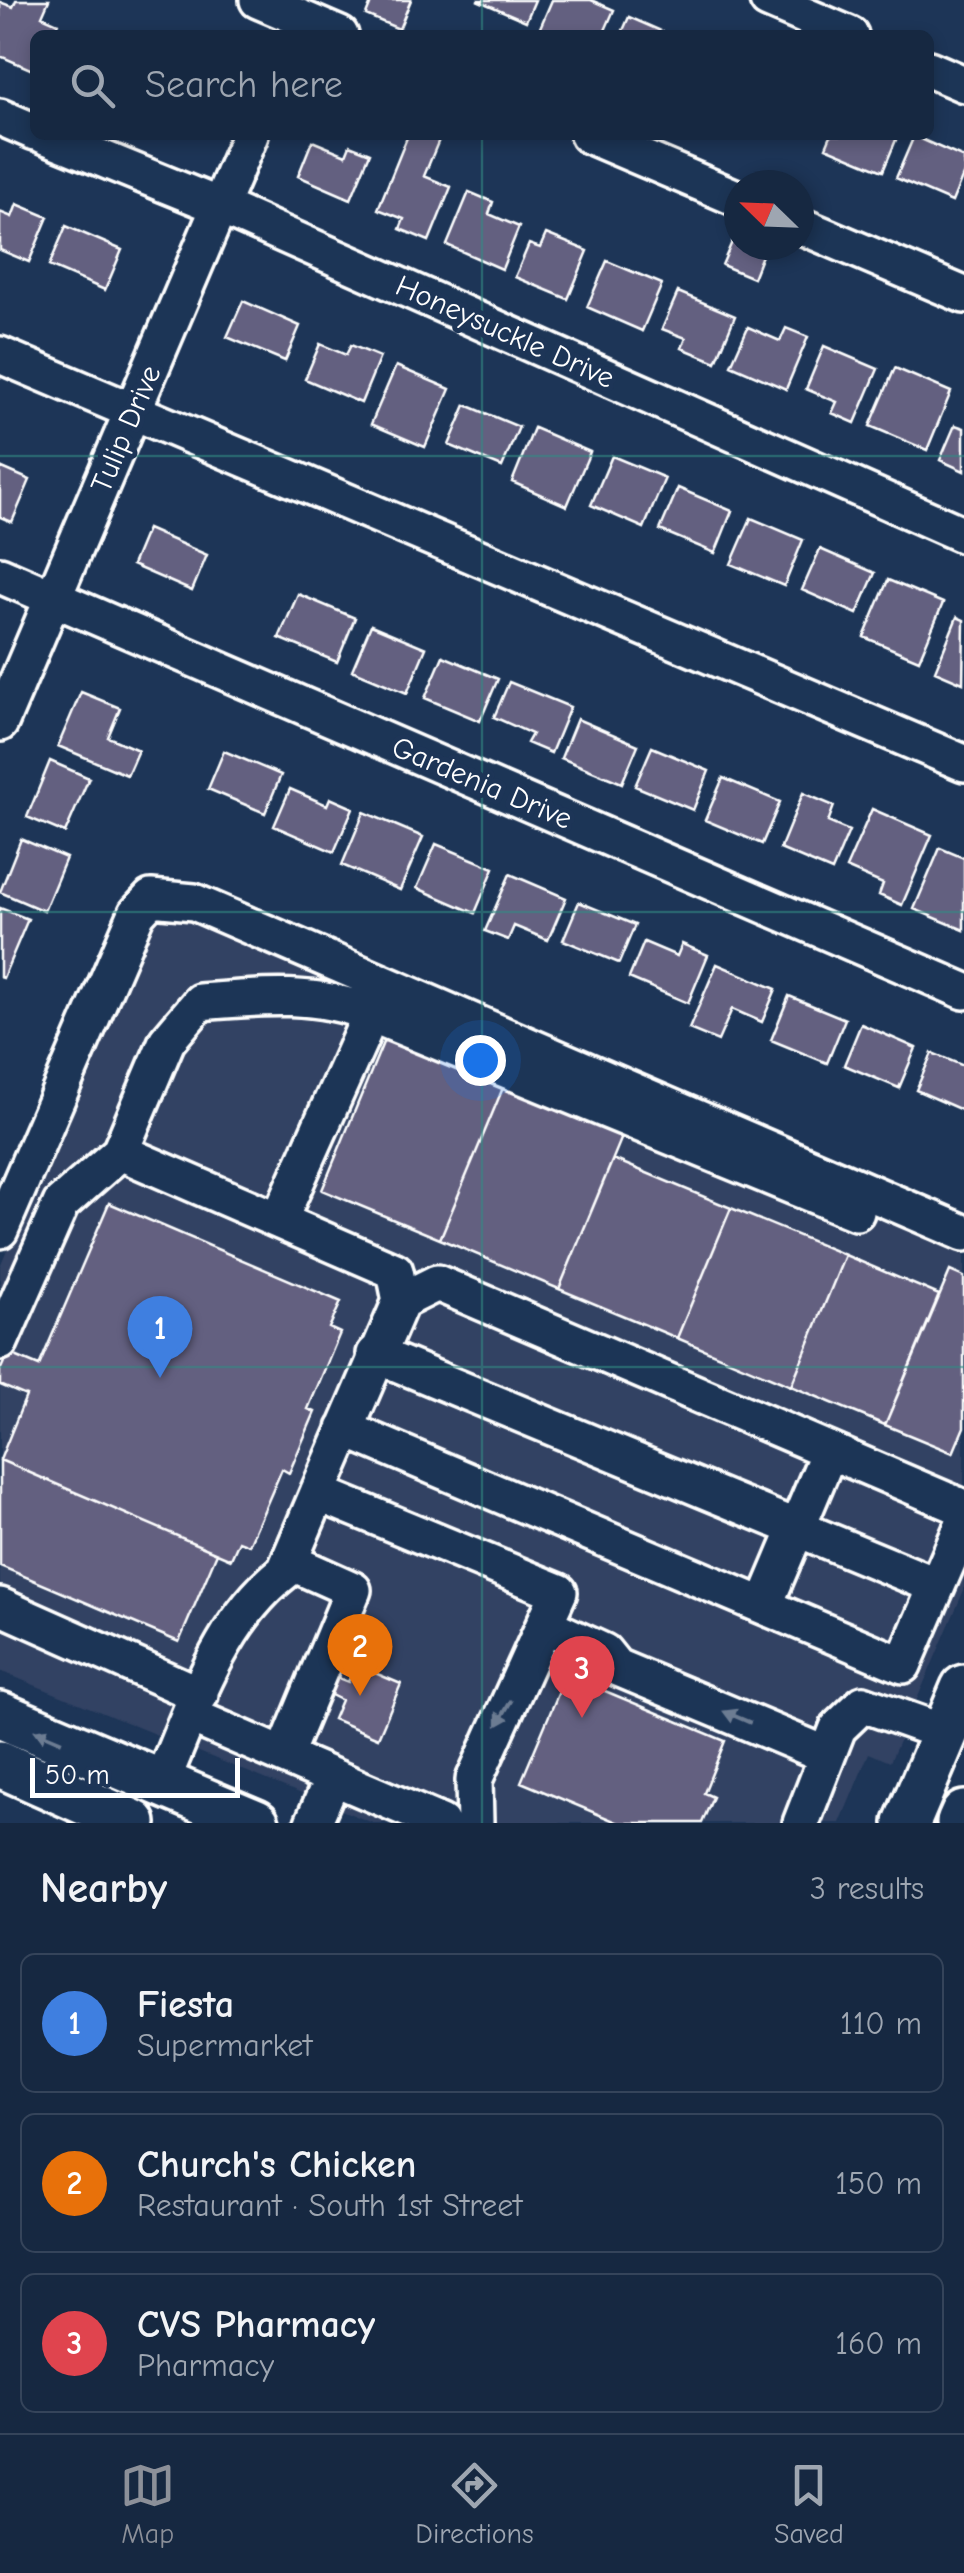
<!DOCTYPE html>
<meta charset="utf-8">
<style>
:root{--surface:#162841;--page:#23344c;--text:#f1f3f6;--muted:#9ea6b1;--line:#35445a;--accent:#8c9099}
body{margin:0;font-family:"Comic Neue",sans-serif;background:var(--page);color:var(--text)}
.compass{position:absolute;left:724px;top:170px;width:90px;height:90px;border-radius:50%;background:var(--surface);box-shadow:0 5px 15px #0003;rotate:293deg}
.scale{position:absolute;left:30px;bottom:25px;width:210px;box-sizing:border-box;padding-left:10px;border:5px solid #fff;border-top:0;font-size:28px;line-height:35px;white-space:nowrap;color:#fff;-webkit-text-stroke:8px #1d3557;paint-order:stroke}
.you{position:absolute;left:480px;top:1060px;width:35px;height:35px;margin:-25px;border:8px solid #fff;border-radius:50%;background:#1a73e8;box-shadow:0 0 0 15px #1a73e833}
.badge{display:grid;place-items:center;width:65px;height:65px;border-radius:50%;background:var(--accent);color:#fff;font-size:32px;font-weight:700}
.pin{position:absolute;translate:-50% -82px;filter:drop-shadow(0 2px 5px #0008)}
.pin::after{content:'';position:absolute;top:52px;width:35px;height:30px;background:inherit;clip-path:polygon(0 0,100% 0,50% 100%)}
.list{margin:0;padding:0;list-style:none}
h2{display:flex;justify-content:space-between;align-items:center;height:130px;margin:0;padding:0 40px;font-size:42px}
h2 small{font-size:32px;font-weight:400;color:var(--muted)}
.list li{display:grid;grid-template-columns:65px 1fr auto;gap:30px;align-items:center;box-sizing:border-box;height:140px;margin:0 20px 20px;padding:0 20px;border:2px solid var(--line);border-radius:15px}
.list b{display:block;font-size:38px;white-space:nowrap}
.list p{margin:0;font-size:32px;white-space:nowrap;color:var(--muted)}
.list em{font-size:32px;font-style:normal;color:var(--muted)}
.icon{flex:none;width:55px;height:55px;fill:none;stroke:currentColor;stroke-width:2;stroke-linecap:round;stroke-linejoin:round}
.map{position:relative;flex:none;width:964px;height:1823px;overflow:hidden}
.search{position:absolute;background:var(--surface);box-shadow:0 5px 15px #0003;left:30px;right:30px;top:30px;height:110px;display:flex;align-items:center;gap:25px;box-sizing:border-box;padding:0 35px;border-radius:15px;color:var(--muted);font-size:38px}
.sheet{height:610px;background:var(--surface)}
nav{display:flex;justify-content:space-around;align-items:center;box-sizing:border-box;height:140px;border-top:2px solid var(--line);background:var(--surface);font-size:28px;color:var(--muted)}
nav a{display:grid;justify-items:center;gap:5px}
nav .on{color:var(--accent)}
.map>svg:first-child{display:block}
</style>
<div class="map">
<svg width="964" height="1823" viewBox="0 0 964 1823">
<rect width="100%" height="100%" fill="#1d3557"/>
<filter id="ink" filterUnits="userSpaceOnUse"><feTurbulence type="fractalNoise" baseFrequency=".01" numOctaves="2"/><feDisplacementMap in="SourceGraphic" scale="20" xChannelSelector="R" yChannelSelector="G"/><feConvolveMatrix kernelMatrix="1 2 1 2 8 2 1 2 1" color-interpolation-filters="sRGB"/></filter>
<g filter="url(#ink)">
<path fill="#324263" d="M171 912 964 1246V1590L890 1762 869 1753 840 1823H373L0 1671V1266L149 922Z"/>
<path fill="#636080" stroke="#fff" stroke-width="2.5" d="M16 0H49L42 16 58 23 52 35H35V71L0 56V2L13 7Z
M372 0H411L399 29 366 15Z
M477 0H535L526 21Z
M552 0H591L614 10 603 35H551L539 30Z
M629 17 670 35H621Z
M408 135H441L424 176 451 187 429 241 400 229 404 219 378 209Z
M831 135H898L883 171 826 147Z
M914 136 964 158V173L952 202 896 178Z
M312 141 346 155 350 145 370 153 351 199 298 176Z
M469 192 493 202 489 214 519 227 502 269 447 245Z
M17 204 48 217 29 262 0 250V212L12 217Z
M66 226 122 250 105 290 49 266Z
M739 226V245H766L753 278 722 265Z
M546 234 588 251 568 299 515 277 529 244 540 248Z
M607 261 662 284 642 331 587 307Z
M678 292 735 316 716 362 682 348 686 338 662 329Z
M243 301 300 326 285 361 227 337Z
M748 327 780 341 786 328 808 337 786 389 731 365Z
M320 344 346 355 351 345 380 357 361 403 305 379Z
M824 346 878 369 855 423 832 413 837 402 806 389Z
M396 366 450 389 425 447 371 424Z
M895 368 951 392 927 450 870 426Z
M466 405 519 427 502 467 449 445Z
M955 425 964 428V471L940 460Z
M534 428 590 452 567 506 512 482Z
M612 456 665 478 644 528 591 505Z
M0 467 30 480 12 522 0 517Z
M678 488 732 511 715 553 660 530Z
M751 518 803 540 784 586 731 564Z
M147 529 207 555 192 591 132 565Z
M820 549 875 573 857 614 802 590Z
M888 580 943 603 919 660 864 637Z
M298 594 355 618 337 662 279 638Z
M957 617 964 620 963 683 935 671Z
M371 625 426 648 407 693 352 670Z
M443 656 498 679 480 721 425 698Z
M509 682 570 707 551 753 527 743 532 734 494 717Z
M81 692 120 708 108 737 138 750 127 775 58 746Z
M577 719 638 745 622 783 561 758Z
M652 747 709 771 693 810 635 786Z
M224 751 281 775 265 813 208 789Z
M50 761 89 778 65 833 27 817Z
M723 778 780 802 762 844 705 820Z
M290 789 327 805 330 798 353 808 334 852 274 826Z
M803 793 834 806 828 822 849 831 832 871 780 849Z
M872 809 932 835 902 905 879 895 883 884 846 868Z
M364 812 423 837 400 890 342 865Z
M21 839 66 858 44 911 0 892Z
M436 844 494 868 475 913 417 888Z
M940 848 964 858V930L914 909Z
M510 874 566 898 548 940 514 926 508 940 485 931Z
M579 902 635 925 619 963 563 940Z
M0 908 28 919 3 978 0 977Z
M644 942 677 956 682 944 708 955 688 1003 629 978Z
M717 964 776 989 762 1022 732 1009 718 1041 689 1029Z
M789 996 845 1019 827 1063 771 1040Z
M861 1024 916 1048 899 1088 844 1065Z
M387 1033 505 1083 440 1239 322 1190Z
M932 1053 964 1066V1111L916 1090Z
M505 1083 624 1132 559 1289 440 1239Z
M613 1159 731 1208 677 1338 559 1289Z
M109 1203 341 1302 329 1328 340 1333 308 1409 315 1412 289 1473 282 1469 249 1545 239 1541 231 1559 0 1460 26 1396 0 1385V1371L8 1353 39 1366Z
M731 1208 845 1255 791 1386 677 1338Z
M845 1255 939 1295 885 1425 791 1386Z
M950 1271 964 1277V1427L953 1453 885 1425Z
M0 1460 217 1553 179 1642 0 1566Z
M584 1653 604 1661 593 1686 725 1741 704 1793 713 1797 702 1823H619L521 1782 566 1675 574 1678Z
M356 1665 401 1684 378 1738 333 1719 341 1700 329 1694 336 1677 348 1682Z"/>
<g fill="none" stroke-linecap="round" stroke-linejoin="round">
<defs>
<path id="minor" d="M258 0 340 35
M768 0 850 35
M929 69 964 84
M0 117 35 132
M44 135 219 206 964 535
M588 135 739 199
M799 225 964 295
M0 355 964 763
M0 575 964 991
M0 723 250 135
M371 1014 856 1212
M120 1152 167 1041 200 1002C259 997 315 991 371 1014L279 1220
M0 1230 137 913 151 898 194 902 964 1233
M0 1342 61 1204 120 1152 395 1271 401 1301
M375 1354 937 1586
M345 1429 903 1665 964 1523
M318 1493 401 1301 437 1283 964 1508
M285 1571 318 1493 559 1592 474 1780 475 1823
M0 1606 200 1695
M764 1606 829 1452
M545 1625 604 1652 616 1667 827 1755
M284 1756 441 1823
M161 1783C195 1705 221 1614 295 1564L353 1590 284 1756 191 1716
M313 1823 333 1777
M801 1823 838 1728 863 1704 945 1733"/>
<path id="major" d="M0 1715 256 1823
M0 1764 133 1823
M907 1823 964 1688
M960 1823 964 1814"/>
</defs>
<use href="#minor" stroke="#fff" stroke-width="42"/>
<use href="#major" stroke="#fff" stroke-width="52"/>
<use href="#minor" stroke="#1d3557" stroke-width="35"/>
<use href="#major" stroke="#1d3557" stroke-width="45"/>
</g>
<defs><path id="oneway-solid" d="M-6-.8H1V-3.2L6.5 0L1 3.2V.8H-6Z" transform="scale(2.5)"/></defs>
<g fill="#6c7c92">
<use href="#oneway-solid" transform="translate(504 1713) rotate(120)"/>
<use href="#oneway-solid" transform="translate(737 1717) rotate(-157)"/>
<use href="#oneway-solid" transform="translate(48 1736) rotate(-157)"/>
</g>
</g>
<path fill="none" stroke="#338b84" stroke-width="2.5" stroke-opacity="0.55" d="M482 0V35M482 135V1823M0 456H964M0 912H964M0 1367H964"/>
<g text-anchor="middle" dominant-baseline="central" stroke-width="10" stroke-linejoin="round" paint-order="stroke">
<g font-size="30" fill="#fff" stroke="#1d3557">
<text transform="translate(505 332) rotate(24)">Honeysuckle Drive</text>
<text transform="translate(126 429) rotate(-67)">Tulip Drive</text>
<text transform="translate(482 783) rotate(23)">Gardenia Drive</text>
</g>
</g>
</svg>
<svg class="compass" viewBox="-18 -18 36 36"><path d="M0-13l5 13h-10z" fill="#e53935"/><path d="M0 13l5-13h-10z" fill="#9ea6b1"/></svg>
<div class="scale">50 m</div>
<div class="you"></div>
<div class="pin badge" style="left:160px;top:1378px;background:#3f7fe0">1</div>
<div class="pin badge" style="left:360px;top:1696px;background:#e8710a">2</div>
<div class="pin badge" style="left:582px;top:1718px;background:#e0444e">3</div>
<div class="search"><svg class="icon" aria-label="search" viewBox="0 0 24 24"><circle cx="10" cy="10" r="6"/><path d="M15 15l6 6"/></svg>Search here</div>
</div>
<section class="sheet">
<h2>Nearby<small>3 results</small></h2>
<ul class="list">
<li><span class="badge" style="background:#3f7fe0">1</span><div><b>Fiesta</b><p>Supermarket</p></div><em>110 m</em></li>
<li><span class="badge" style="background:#e8710a">2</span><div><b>Church's Chicken</b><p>Restaurant · South 1st Street</p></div><em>150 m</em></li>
<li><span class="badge" style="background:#e0444e">3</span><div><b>CVS Pharmacy</b><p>Pharmacy</p></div><em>160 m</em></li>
</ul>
</section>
<nav>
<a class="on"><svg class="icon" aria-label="map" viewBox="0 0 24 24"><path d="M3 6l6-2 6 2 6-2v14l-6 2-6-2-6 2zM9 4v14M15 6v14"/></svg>Map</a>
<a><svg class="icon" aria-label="directions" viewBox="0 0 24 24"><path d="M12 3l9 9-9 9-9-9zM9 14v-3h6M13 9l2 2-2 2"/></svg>Directions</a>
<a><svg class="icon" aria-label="saved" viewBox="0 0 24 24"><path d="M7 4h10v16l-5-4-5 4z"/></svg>Saved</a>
</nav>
